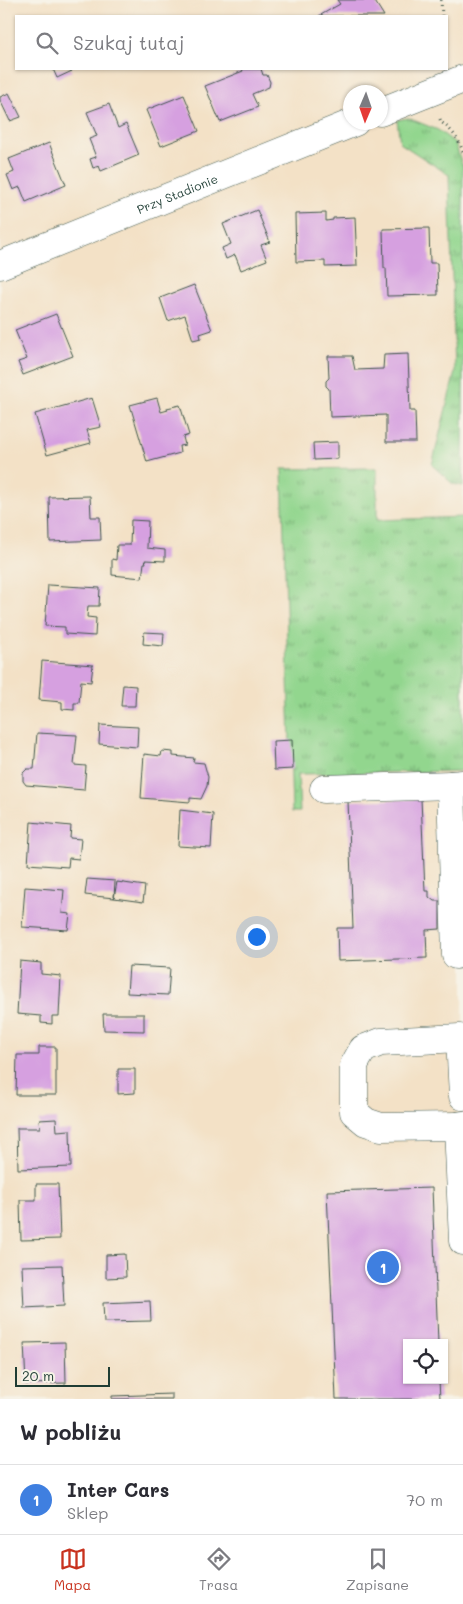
<!DOCTYPE html>
<html lang="pl">
<meta charset="utf-8">
<style>
:root{--surface:#fff;--page:#f2f2f3;--text:#2b2b33;--muted:#7c7c81;--line:#e1e1e2;--accent:#c8321e}
body{margin:0;font-family:Mali,sans-serif;background:var(--page);color:var(--text)}
.controls{position:absolute;right:15px;bottom:15px;display:grid;overflow:hidden;border-radius:0px;box-shadow:0 1px 4px #0004}
.controls button{width:45px;height:45px;display:grid;place-items:center;padding:0;border:0;border-bottom:1px solid var(--line);background:var(--surface);color:var(--text);font:25px sans-serif}
.compass{position:absolute;left:343px;top:85px;width:45px;height:45px;border-radius:50%;background:var(--surface);box-shadow:0 1px 4px #0004;rotate:182deg}
.scale{position:absolute;left:15px;bottom:12px;width:95px;box-sizing:border-box;padding-left:5px;border:2px solid #1f3d34;border-top:0;font-size:14px;line-height:18px;white-space:nowrap;color:#1f3d34;-webkit-text-stroke:4px #f7f3e8;paint-order:stroke}
.you{position:absolute;left:256px;top:936px;width:18px;height:18px;margin:-12px;border:4px solid #fff;border-radius:50%;background:#1a73e8;box-shadow:0 0 0 8px #1a73e833}
.badge{display:grid;place-items:center;width:32px;height:32px;border-radius:50%;background:var(--accent);color:#fff;font-size:16px;font-weight:700}
.pin{position:absolute;translate:-50% -50%;border:2px solid #fff;box-shadow:0 1px 5px #0006}
.list{margin:0;padding:0;list-style:none}
h2{display:flex;justify-content:space-between;align-items:center;height:65px;margin:0;padding:0 20px;font-size:21px}
h2 small{font-size:16px;font-weight:400;color:var(--muted)}
.list li{display:grid;grid-template-columns:32px 1fr auto;gap:15px;align-items:center;box-sizing:border-box;height:70px;padding:0 20px;border-top:1px solid var(--line)}
.list b{display:block;font-size:19px;white-space:nowrap}
.list p{margin:0;font-size:16px;white-space:nowrap;color:var(--muted)}
.list em{font-size:16px;font-style:normal;color:var(--muted)}
.icon{flex:none;width:28px;height:28px;fill:none;stroke:currentColor;stroke-width:2;stroke-linecap:round;stroke-linejoin:round}
.map{position:relative;flex:none;width:463px;height:1399px;overflow:hidden}
.search{position:absolute;background:var(--surface);box-shadow:0 1px 4px #0004;left:15px;right:15px;top:15px;height:55px;display:flex;align-items:center;gap:12px;box-sizing:border-box;padding:0 18px;border-radius:0px;color:var(--muted);font-size:19px}
.sheet{height:135px;background:var(--surface)}
nav{display:flex;justify-content:space-around;align-items:center;box-sizing:border-box;height:70px;border-top:1px solid var(--line);background:var(--surface);font-size:14px;color:var(--muted)}
nav a{display:grid;justify-items:center;gap:2px}
nav .on{color:var(--accent)}
.map>svg:first-child{display:block}
</style>
<div class="map">
<svg width="463" height="1399" viewBox="0 0 463 1399">
<defs>
<pattern id="grass-tufts" width="24" height="20" patternUnits="userSpaceOnUse" patternTransform="scale(1.25)"><rect width="24" height="20" fill="#92d68e"/><path d="M3 7l-1-3M5 7V3M7 7l1-3M15 17l-1-3M17 17v-4M19 17l1-3" fill="none" stroke="#77af75"/></pattern>
</defs>
<rect width="100%" height="100%" fill="#f7f3e8"/>
<filter id="ink" filterUnits="userSpaceOnUse"><feTurbulence type="fractalNoise" baseFrequency=".02" numOctaves="2"/><feDisplacementMap in="SourceGraphic" scale="10" xChannelSelector="R" yChannelSelector="G"/><feConvolveMatrix kernelMatrix="1 2 1 2 8 2 1 2 1" color-interpolation-filters="sRGB"/></filter>
<filter id="wash" filterUnits="userSpaceOnUse"><feTurbulence type="fractalNoise" baseFrequency=".0096" numOctaves="4" result="noise"/><feDisplacementMap in="SourceGraphic" scale="20" xChannelSelector="R" yChannelSelector="G"/><feGaussianBlur stdDeviation="1.12" result="paint"/><feColorMatrix in="noise" values="0 0 0 0 0 0 0 0 0 0 0 0 0 0 0 0 0 1.4 0 .05"/><feComposite in="paint" operator="in"/></filter>
<g filter="url(#wash)">
<rect width="100%" height="100%" fill="#f3e1c6"/>
<path fill="url(#grass-tufts)" stroke="#588a61" d="M408 118 438 130 455 143 463 167V486L453 484 432 465 455 372 449 175 400 143 397 120Z
M377 468V520L463 517V771L298 774 300 812H292L282 469Z"/>
<g id="blocks">
<path fill="#d6a0e0" d="M337 0H374L384 16H319L340 4Z
M53 69H71L72 71 57 78Z
M242 69H261L263 75H267L270 82 269 87 252 94 258 107 220 122 205 86 243 71Z
M9 93 21 117 10 121 0 100V97Z
M184 95 199 131 161 146 146 110Z
M109 104 118 128 126 124 139 155 101 171 99 166 93 168 90 159 96 157 89 139 97 136 87 112Z
M49 143 66 185 26 202 20 187 13 190 7 175 14 172 9 159Z
M257 210 270 242 261 245 267 260 241 270 235 255 226 259 222 248 231 244 223 224Z
M326 213V221L333 220V218L355 217 357 266 325 267V261L296 262 295 214Z
M429 228 430 263H437L438 295 387 296 386 268H384L383 229Z
M194 285 212 330 200 334 201 338 193 340 185 315 168 321 160 298Z
M56 314 73 356 23 375 18 362 27 359 15 330Z
M408 354 410 411H415L416 442H386V415L330 417 329 389 326 386V381L329 378 328 356H352L355 370 383 369 384 355Z
M92 398 101 427 87 430 91 443 47 455 35 414Z
M157 398 161 412 168 410 167 408 180 405 189 435 183 437 185 445 179 446 180 453 147 462 130 405Z
M338 442V459L314 460 313 443Z
M90 496 91 517H100L101 540 50 542 49 497Z
M131 520 148 521 147 548 165 550V561L145 560 146 563H144L142 578 112 575V559L116 560 117 545H130Z
M48 585 100 588 99 606H88L87 617 96 618 95 636 65 634V627L45 626Z
M144 632 164 633 163 646 143 644Z
M42 661 93 665 91 682 81 681 79 703H74V710L62 709V702L39 700Z
M123 685 136 686 135 706H121Z
M100 725 138 727 137 747 99 744Z
M37 733 77 735 74 765 86 766 84 790 26 785 23 781V773L27 769H34Z
M292 740 293 769 274 770 273 741Z
M162 751 173 752V756L194 758 193 762 204 763 208 777 207 786 201 799 190 798V802L141 798 144 754 161 756Z
M421 799 425 891H429V897L434 901H440V929L426 930 427 958 338 961 337 928H353L348 801Z
M180 810 213 814 211 848 178 846Z
M31 822 71 826 70 838 81 839 79 859 69 858 68 867 28 864Z
M87 879 115 881 114 898 85 895Z
M117 882 145 886 143 902 114 898Z
M25 887 64 890 62 913 70 914 68 930 22 927Z
M20 961 41 963V974L61 976 59 1016H52V1024L41 1023V1016L17 1014Z
M129 966 170 968 168 995 127 993Z
M103 1014H144V1031L104 1030Z
M39 1047H56V1095H16L17 1055H39Z
M118 1069H135V1093L118 1094Z
M56 1119 57 1131 70 1130 71 1167 18 1169 17 1128H40L39 1120Z
M36 1184H58L60 1239 21 1240 20 1200H36Z
M432 1188 438 1343H407V1380H439L440 1399H336L327 1191Z
M125 1254 126 1277 106 1278V1255Z
M62 1265 64 1306 24 1308 22 1266Z
M150 1301 151 1321 104 1322 103 1303Z
M65 1342 66 1383 26 1384 24 1343Z
M172 1394V1399H112V1396Z"/>
</g>
</g>
<g filter="url(#ink)">
<use href="#blocks" fill-opacity="0" stroke="#3f564a" stroke-width="1"/>
<g fill="none" stroke-linecap="round" stroke-linejoin="round">
<defs>
<g id="minor">
<path d="M380 112 463 79"/>
<path id="s1" d="M0 265 355 122"/>
<path d="M324 789 451 785"/>
<path d="M456 955 451 785 463 784"/>
<path d="M463 1125 458 1126 463 1241"/>
<path d="M458 1126 381 1127 366 1122 354 1112V1065L363 1049 381 1042 460 1038 463 1096"/>
</g>
</defs>
<use href="#minor" stroke="#3f564a" stroke-width="29"/>
<path stroke="#3f564a" stroke-width="3" stroke-dasharray="1 4" stroke-linecap="butt" d="M441 0 442 16
M440 119 441 122C452 130 459 139 463 152"/>
<use href="#minor" stroke="#fff" stroke-width="28"/>
</g>
</g>
<g text-anchor="middle" dominant-baseline="central" stroke-width="4" stroke-linejoin="round" paint-order="stroke">
<g font-size="12" fill="#1f3d34" stroke="#f7f3e8">
<text stroke="none"><textPath href="#s1" startOffset="191">Przy Stadionie</textPath></text>
</g>
</g>
</svg>
<div class="controls">
<button><svg class="icon" aria-label="locate" viewBox="0 0 24 24"><circle cx="12" cy="12" r="6"/><path d="M12 2v4M12 18v4M2 12h4M18 12h4"/></svg></button>
</div>
<svg class="compass" viewBox="-18 -18 36 36"><path d="M0-13l5 13h-10z" fill="#e53935"/><path d="M0 13l5-13h-10z" fill="#7c7c81"/></svg>
<div class="scale">20 m</div>
<div class="you"></div>
<div class="pin badge" style="left:383px;top:1267px;background:#3f7fe0">1</div>
<div class="search"><svg class="icon" aria-label="search" viewBox="0 0 24 24"><circle cx="10" cy="10" r="6"/><path d="M15 15l6 6"/></svg>Szukaj tutaj</div>
</div>
<section class="sheet">
<h2>W pobliżu<small></small></h2>
<ul class="list">
<li><span class="badge" style="background:#3f7fe0">1</span><div><b>Inter Cars</b><p>Sklep</p></div><em>70 m</em></li>
</ul>
</section>
<nav>
<a class="on"><svg class="icon" aria-label="map" viewBox="0 0 24 24"><path d="M3 6l6-2 6 2 6-2v14l-6 2-6-2-6 2zM9 4v14M15 6v14"/></svg>Mapa</a>
<a><svg class="icon" aria-label="directions" viewBox="0 0 24 24"><path d="M12 3l9 9-9 9-9-9zM9 14v-3h6M13 9l2 2-2 2"/></svg>Trasa</a>
<a><svg class="icon" aria-label="saved" viewBox="0 0 24 24"><path d="M7 4h10v16l-5-4-5 4z"/></svg>Zapisane</a>
</nav>
